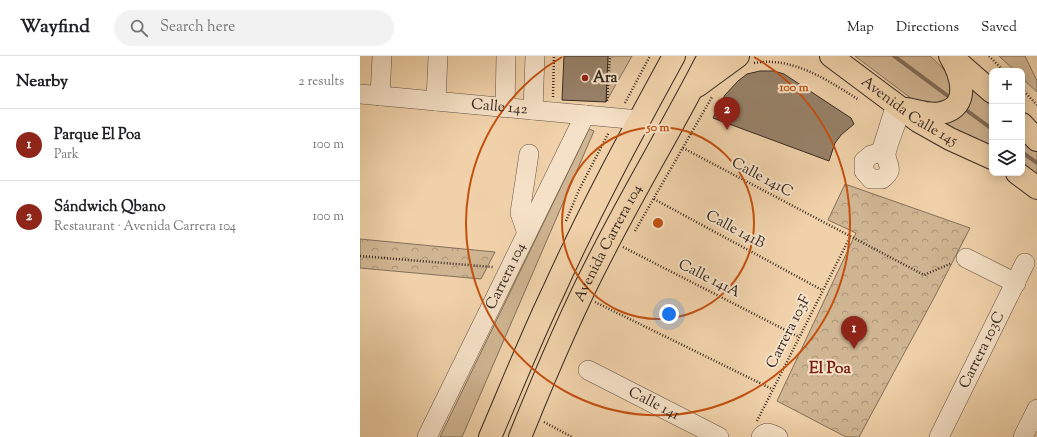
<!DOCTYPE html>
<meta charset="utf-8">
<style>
:root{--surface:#fff;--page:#f2f2f2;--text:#202124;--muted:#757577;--line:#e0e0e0;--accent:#8f2418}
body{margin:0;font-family:"Sorts Mill Goudy",serif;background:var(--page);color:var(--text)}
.controls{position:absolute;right:12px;top:12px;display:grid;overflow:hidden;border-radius:8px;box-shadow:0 2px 10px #0003}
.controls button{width:36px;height:36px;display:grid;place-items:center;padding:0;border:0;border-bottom:1px solid var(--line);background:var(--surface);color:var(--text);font:20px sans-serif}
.you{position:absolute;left:309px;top:258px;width:14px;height:14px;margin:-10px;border:3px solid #fff;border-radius:50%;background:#1a73e8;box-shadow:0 0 0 6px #1a73e833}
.badge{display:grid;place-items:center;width:26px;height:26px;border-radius:50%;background:var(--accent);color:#fff;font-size:13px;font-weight:700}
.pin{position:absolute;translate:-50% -33px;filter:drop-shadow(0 1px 2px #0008)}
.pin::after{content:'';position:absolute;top:21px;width:14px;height:12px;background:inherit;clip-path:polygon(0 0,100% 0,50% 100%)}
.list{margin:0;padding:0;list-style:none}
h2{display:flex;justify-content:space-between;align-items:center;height:52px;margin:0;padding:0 16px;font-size:17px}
h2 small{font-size:13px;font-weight:400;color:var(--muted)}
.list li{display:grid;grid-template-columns:26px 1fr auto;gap:12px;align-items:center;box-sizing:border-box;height:72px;padding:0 16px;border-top:1px solid var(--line)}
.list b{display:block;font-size:15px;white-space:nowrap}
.list p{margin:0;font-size:13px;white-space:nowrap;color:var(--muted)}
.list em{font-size:13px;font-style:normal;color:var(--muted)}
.icon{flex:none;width:22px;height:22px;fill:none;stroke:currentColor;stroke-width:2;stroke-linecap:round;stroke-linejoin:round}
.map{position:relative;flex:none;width:677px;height:381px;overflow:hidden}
header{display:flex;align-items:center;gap:24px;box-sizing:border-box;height:56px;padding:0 20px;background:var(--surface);border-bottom:1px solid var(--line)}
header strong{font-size:19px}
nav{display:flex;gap:22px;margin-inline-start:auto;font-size:14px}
.search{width:280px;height:36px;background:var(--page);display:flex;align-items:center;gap:10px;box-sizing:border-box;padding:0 14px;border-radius:22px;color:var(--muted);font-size:15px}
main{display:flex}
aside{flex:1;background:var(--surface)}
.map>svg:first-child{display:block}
</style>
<header>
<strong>Wayfind</strong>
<div class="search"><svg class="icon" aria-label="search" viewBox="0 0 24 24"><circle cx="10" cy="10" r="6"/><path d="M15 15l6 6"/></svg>Search here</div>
<nav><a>Map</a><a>Directions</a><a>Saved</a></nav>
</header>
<main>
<aside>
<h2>Nearby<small>2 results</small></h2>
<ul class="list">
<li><span class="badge">1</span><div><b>Parque El Poa</b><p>Park</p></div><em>100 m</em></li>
<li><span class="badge">2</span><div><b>Sándwich Qbano</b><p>Restaurant · Avenida Carrera 104</p></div><em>100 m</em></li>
</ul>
</aside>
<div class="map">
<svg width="677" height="381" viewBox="0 0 677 381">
<defs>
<pattern id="park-crowns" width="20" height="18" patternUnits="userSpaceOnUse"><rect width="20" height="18" fill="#d0b592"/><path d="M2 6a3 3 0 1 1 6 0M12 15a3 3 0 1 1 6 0" fill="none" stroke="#aa9377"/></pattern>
</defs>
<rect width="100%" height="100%" fill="#f0d1a9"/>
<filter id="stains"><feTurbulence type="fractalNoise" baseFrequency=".005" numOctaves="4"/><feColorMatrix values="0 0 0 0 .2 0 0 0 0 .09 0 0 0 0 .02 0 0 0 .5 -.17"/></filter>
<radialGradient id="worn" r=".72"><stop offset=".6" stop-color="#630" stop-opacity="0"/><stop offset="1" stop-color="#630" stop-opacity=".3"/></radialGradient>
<path fill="#d0b592" stroke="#83705a" d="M248 0H272L246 46Z
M495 0H570C585 14 589 16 592 37L588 42 577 49 556 46Z
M639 0H665L677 25V36L662 22V15H655Z
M609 24 632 52V92L580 66Z
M229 73 234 75 102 381H80Z
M662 81 677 95V122L662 111Z"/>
<path fill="url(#park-crowns)" stroke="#83705a" d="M485 128 610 172 575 240 499 381H486L417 345 496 177 468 164Z
M0 183 135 196 121 223 0 212Z"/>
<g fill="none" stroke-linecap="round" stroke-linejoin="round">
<path stroke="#806c57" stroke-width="4" d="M534 0 592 43
M602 51 632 73
M662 96 677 107"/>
</g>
<path fill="#978168" stroke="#362a22" d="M204 0H248L246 46 202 44Z
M400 15H414L424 18 491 62 494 68 481 79 475 87 469 105 353 62 365 39 378 25 387 18Z"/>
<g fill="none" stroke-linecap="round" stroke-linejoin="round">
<defs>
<g id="minor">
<path id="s1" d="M0 38 279 64"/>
<path d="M20 40 22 0"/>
<path d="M76 45 78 0"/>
<path d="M536 48 521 96 511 99 504 105V115L511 123H522C536 113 526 109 526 98 527 90 538 62 542 53"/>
<path d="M145 52 146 0"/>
<path d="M173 54 175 0"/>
<path d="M167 177 160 157 169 98"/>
<path d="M606 202 656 227"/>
<path id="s2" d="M228 314 359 381"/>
<path id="s3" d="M67 381 225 59"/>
<path d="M401 381C406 374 411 378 418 381"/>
<path id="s4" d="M579 381 665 207"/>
<path d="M663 381 677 353"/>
</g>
<g id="major">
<path id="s5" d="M471 0 558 65 590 83 632 102"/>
<path d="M592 1 632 36"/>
<path d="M337 30 378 0"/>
<path d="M547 53C558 55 570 60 581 57 612 51 601 18 590 0"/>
<path d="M662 68 677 84"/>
<path d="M657 117 677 132"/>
<path d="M130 381C151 332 171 282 194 234 230 154 272 77 314 0"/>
<path id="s6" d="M160 381C185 319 211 257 242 198 276 131 315 67 349 0"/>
</g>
</defs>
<use href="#minor" stroke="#645444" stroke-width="20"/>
<use href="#major" stroke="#362a22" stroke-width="24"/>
<path stroke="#362a22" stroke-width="2.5" stroke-dasharray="1 2" stroke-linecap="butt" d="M629 0 644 15
M394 7C433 0 469 25 499 44
M662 33 677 49
M193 41 194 0
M247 45 250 0
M265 47 290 0
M323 92 564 219 592 207
M294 143 462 234
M206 165 219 134 249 76
M275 175 352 41
M263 191 439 281
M0 200 133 211
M235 246 412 333
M397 365 490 181
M184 366 212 381"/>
<use href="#minor" stroke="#f5e1c7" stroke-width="19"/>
<use href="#major" stroke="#f0d1a9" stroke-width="22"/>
</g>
<g fill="none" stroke="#c45010" stroke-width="2">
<circle cx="298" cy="167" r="96"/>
<path d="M394 1A192 192 0 1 1 202 1"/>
</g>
<circle fill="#8f2418" stroke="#f5e1c7" stroke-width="1.5" cx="225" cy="22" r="4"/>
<g text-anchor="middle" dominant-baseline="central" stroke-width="4" stroke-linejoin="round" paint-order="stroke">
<g font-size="15" font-weight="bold" fill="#362a22" stroke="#f5e1c7" text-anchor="start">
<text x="233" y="22">Ara</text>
</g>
<g font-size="15" fill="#362a22" stroke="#f5e1c7">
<text stroke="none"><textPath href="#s1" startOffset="140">Calle 142</textPath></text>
<text stroke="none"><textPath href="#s5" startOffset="96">Avenida Calle 145</textPath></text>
<text transform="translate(402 122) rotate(28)">Calle 141C</text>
<text transform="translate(375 174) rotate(28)">Calle 141B</text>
<text stroke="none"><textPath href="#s6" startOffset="213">Avenida Carrera 104</textPath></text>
<text stroke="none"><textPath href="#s3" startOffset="179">Carrera 104</textPath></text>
<text transform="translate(349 223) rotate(27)">Calle 141A</text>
<text transform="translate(429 276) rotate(-63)">Carrera 103F</text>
<text stroke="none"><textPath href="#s4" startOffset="97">Carrera 103C</textPath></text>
<text stroke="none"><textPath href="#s2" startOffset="74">Calle 141</textPath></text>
</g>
<g font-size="16" font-weight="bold" fill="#7a1f14" stroke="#f5e1c7">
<text x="470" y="313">El Poa</text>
</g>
</g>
<circle cx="298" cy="167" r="6" fill="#c45010" stroke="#f5e1c7" stroke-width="2"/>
<g font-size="12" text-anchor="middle" font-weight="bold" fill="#c45010" stroke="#f5e1c7" stroke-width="4" stroke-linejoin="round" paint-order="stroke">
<text x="434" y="35">100 m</text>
<text x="298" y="75">50 m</text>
</g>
<rect width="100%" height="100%" filter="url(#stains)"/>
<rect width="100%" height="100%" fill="url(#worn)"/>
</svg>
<div class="controls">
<button>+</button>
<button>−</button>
<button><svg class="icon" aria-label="layers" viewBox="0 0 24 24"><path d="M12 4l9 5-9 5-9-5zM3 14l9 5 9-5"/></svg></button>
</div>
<div class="you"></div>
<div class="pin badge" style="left:494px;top:293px">1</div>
<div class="pin badge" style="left:367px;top:74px">2</div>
</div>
</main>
